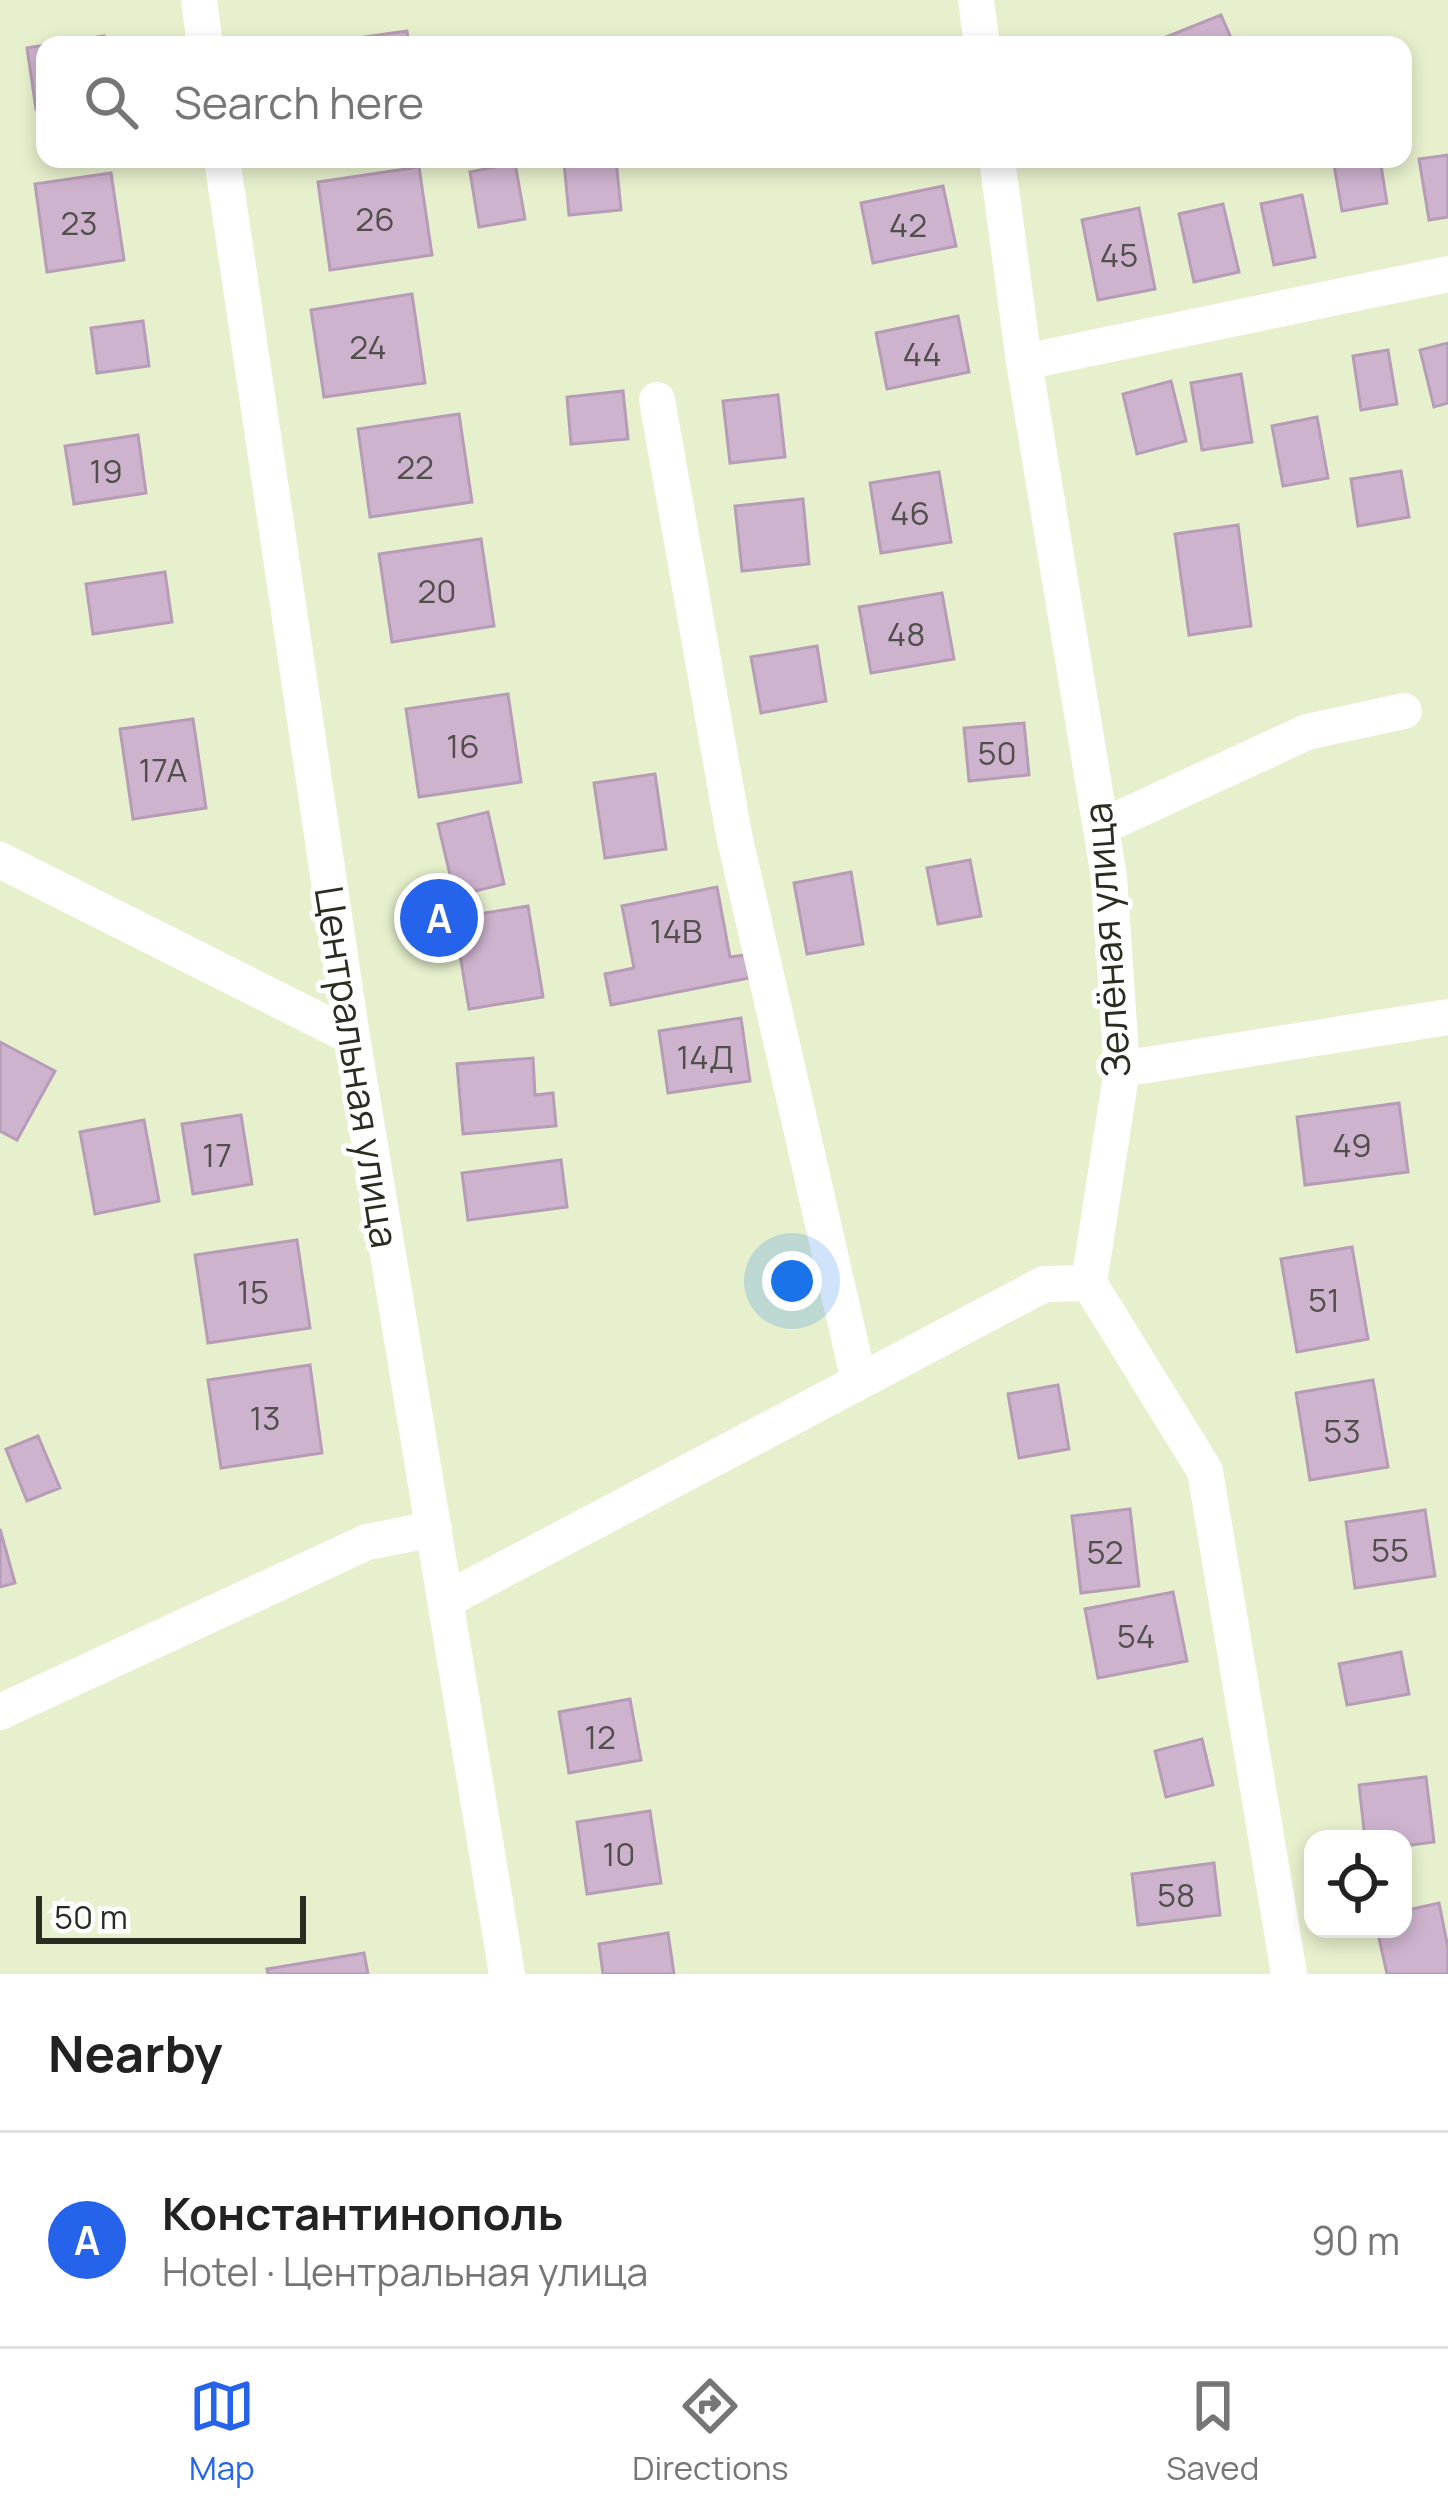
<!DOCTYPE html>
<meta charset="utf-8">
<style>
:root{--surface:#fff;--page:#f2f2f2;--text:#222;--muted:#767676;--line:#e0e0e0;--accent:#2563eb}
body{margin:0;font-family:Manrope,sans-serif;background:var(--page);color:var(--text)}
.controls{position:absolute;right:36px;bottom:36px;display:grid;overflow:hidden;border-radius:24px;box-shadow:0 6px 18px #0003}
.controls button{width:108px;height:108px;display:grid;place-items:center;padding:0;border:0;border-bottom:3px solid var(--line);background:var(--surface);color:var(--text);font:60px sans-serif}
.scale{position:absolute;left:36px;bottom:30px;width:270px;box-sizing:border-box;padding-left:12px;border:6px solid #292d20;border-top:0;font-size:33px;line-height:42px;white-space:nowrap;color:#292d20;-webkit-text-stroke:9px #fff;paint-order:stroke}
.you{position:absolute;left:792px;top:1281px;width:42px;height:42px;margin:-30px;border:9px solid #fff;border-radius:50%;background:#1a73e8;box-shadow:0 0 0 18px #1a73e833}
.badge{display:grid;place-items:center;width:78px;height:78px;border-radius:50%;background:var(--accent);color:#fff;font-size:39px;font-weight:700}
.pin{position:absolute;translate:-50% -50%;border:6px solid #fff;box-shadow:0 3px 12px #0006}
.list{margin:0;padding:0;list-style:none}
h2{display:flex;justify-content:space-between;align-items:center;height:156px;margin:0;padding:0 48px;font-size:51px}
h2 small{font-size:39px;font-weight:400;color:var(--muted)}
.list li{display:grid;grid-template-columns:78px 1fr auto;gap:36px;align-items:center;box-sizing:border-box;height:216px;padding:0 48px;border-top:3px solid var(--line)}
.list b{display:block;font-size:45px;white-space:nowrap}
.list p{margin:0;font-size:39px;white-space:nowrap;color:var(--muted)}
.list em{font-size:39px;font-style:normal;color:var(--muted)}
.icon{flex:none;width:66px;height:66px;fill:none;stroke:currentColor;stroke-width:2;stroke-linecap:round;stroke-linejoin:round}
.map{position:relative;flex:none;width:1448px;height:1974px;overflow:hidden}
.search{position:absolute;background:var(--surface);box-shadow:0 6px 18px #0003;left:36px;right:36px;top:36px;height:132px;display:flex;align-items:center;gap:30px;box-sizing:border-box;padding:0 42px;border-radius:24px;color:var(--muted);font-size:45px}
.sheet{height:372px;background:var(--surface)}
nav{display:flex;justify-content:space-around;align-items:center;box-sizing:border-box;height:168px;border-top:3px solid var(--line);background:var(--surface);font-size:33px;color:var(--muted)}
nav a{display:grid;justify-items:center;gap:6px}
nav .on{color:var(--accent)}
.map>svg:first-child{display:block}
</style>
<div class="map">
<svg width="1448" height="1974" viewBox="0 0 1448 1974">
<rect width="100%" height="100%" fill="#e6f0cd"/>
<path fill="#ceb3ce" stroke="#b69cb6" stroke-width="3" d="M1221 15 1234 45H1158L1156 41Z
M407 31 409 45H309Z
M104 36 105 45H46Z
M45 45V108L36 109 27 48Z
M1448 155V217L1429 220 1419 159Z
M616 159 621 210 569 215 564 163Z
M1333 159H1380L1387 203 1342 211Z
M515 163 525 219 479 227 470 172Z
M419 167 432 255 330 270 318 182Z
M111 173 124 260 47 272 35 184Z
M943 186 956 246 873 263 861 203Z
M1302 195 1315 257 1274 265 1261 204Z
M1223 204 1239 272 1194 282 1179 214Z
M1139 208 1155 289 1098 300 1082 220Z
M412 294 425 383 324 397 311 310Z
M958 316 969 372 887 389 876 333Z
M143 321 149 366 97 373 91 328Z
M1448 343V403L1434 407 1420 350Z
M1388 350 1397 404 1361 410 1353 356Z
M1241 374 1252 442 1202 450 1191 383Z
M1171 381 1186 441 1137 454 1123 394Z
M623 391 628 439 571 444 567 397Z
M778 395 785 457 730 463 723 401Z
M459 414 472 502 370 517 358 429Z
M1317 417 1328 478 1283 486 1272 426Z
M138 435 146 493 74 504 65 446Z
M1401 471 1409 517 1358 526 1351 479Z
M939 472 951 542 881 553 870 483Z
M803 499 809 564 742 571 735 506Z
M1238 525 1251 626 1189 635 1175 534Z
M481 539 494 626 392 642 379 554Z
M165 572 172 622 93 634 86 584Z
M942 593 954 659 871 673 859 607Z
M817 646 826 701 761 713 751 657Z
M508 694 521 782 419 797 406 709Z
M193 719 206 808 133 819 120 729Z
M1024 723 1029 775 969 781 964 728Z
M655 774 666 849 605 858 594 783Z
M488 812 504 884 455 896 438 824Z
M970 860 981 916 938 924 927 868Z
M851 872 863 944 807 954 794 883Z
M717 887 730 957 745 955 749 978 611 1005 605 974 634 968 622 906Z
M528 906 543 997 469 1009 454 918Z
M741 1018 750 1081 668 1093 659 1031Z
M0 1042 55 1071 17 1140 0 1131Z
M533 1058 535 1095 553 1093 556 1126 463 1134 457 1064Z
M1399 1103 1408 1172 1305 1185 1297 1117Z
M241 1115 252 1184 193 1194 182 1124Z
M144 1120 159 1201 95 1214 80 1132Z
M561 1160 567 1207 468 1220 462 1173Z
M297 1240 310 1328 208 1343 195 1255Z
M1352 1247 1368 1339 1297 1352 1281 1259Z
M310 1365 322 1453 221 1468 208 1380Z
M1373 1380 1388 1467 1310 1480 1296 1393Z
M1058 1385 1069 1449 1019 1458 1008 1394Z
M38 1436 60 1488 27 1501 6 1449Z
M1130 1509 1139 1586 1081 1593 1072 1516Z
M1425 1510 1435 1576 1355 1588 1346 1522Z
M0 1529 15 1583 0 1587Z
M1173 1592 1187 1661 1098 1678 1085 1609Z
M1401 1652 1409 1694 1347 1705 1339 1664Z
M630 1699 641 1760 569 1773 559 1712Z
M1202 1739 1213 1785 1166 1797 1155 1751Z
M1426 1777 1434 1842 1403 1846V1839H1365L1359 1785Z
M650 1811 661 1883 587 1894 577 1822Z
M1214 1863 1220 1915 1138 1925 1132 1874Z
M1439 1903 1448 1948V1974H1387L1377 1929H1403V1911Z
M668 1933 674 1974H603L599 1944Z
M364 1953 368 1974H268L267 1969Z"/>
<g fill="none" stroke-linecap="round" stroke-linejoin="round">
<path stroke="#fff" stroke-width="36" d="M199 0 205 45
M976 0 982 45
M222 159 352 1037 507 1974
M997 159 1024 362 1109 877 1122 1069 1089 1283 1205 1471 1289 1974
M1024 362 1448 274
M657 400 734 835 859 1381
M1101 827 1307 732 1404 711
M0 860 352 1037
M1122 1069 1448 1017
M446 1600 1044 1284 1089 1283
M0 1712 367 1542 434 1529"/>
</g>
<g text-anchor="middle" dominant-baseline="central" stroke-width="10" stroke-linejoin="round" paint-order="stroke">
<g font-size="33" fill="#524e4c">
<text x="375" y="218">26</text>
<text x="79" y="222">23</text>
<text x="908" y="224">42</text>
<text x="1119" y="254">45</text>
<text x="368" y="346">24</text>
<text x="922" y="353">44</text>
<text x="415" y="466">22</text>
<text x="106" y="470">19</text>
<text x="910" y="512">46</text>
<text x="437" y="590">20</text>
<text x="906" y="633">48</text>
<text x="463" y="745">16</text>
<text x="997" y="752">50</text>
<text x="163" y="769">17А</text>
<text x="676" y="930">14В</text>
<text x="705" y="1056">14Д</text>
<text x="1352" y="1144">49</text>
<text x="217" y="1154">17</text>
<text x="253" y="1291">15</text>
<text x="1324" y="1299">51</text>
<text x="265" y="1417">13</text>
<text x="1342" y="1430">53</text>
<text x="1390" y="1549">55</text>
<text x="1105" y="1551">52</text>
<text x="1136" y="1635">54</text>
<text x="600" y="1736">12</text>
<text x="619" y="1853">10</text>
<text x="1176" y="1894">58</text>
</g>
<g font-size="39" fill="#292d20" stroke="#fff">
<text transform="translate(1106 940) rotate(-94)">Зелёная улица</text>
<text transform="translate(358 1067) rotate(81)">Центральная улица</text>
</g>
</g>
</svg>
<div class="controls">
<button><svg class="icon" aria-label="locate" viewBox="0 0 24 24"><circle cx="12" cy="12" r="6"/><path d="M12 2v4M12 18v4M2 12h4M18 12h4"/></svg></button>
</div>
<div class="scale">50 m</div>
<div class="you"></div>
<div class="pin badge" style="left:439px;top:918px">A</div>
<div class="search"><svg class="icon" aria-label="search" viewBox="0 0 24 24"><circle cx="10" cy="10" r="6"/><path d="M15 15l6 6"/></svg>Search here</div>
</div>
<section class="sheet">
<h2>Nearby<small></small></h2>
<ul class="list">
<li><span class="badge">A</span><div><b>Константинополь</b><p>Hotel · Центральная улица</p></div><em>90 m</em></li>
</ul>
</section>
<nav>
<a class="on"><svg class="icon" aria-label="map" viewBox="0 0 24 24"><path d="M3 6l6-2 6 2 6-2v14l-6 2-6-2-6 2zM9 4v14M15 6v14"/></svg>Map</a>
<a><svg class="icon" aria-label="directions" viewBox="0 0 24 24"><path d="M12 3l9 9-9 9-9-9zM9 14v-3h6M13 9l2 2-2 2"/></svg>Directions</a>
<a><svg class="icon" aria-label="saved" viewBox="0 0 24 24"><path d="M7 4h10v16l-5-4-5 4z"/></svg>Saved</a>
</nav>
